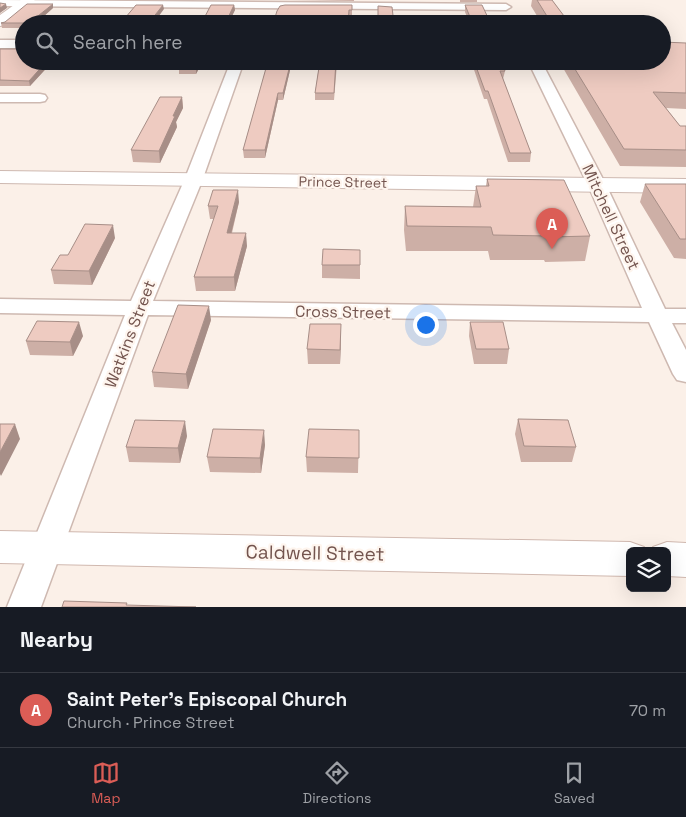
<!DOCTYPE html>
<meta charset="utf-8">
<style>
:root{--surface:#171b24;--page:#242831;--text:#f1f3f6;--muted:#9ea1a6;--line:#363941;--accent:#db5d56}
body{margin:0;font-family:"Space Grotesk",sans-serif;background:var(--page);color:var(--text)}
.controls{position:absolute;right:15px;bottom:15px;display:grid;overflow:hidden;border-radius:8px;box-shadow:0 5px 20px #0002}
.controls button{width:45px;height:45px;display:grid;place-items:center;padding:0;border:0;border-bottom:1px solid var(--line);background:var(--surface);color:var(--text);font:25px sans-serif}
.you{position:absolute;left:425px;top:324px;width:18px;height:18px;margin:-12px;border:4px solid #fff;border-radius:50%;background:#1a73e8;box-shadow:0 0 0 8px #1a73e833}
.badge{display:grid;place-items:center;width:32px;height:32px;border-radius:50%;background:var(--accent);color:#fff;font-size:16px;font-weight:700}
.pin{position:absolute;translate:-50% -41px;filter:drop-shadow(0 1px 2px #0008)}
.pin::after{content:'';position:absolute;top:26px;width:18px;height:15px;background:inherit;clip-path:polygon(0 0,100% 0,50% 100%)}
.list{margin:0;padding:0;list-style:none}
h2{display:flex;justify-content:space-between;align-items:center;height:65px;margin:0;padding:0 20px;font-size:21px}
h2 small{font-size:16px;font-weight:400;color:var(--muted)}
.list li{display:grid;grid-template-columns:32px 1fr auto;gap:15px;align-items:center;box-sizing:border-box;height:75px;padding:0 20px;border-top:1px solid var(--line)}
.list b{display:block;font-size:19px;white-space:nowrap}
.list p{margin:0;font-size:16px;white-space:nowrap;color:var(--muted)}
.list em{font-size:16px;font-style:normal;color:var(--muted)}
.icon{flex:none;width:28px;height:28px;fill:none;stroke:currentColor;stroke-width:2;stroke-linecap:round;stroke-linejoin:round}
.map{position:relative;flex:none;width:686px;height:607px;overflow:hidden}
.search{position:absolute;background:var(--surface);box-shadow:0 5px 20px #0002;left:15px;right:15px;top:15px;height:55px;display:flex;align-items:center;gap:12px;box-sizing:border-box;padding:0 18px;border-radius:28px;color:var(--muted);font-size:19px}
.sheet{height:140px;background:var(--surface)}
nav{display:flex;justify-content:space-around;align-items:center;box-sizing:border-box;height:70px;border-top:1px solid var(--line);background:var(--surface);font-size:14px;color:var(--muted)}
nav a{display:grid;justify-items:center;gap:2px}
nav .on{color:var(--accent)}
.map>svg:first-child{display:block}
</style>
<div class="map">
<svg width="686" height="607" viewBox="0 0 686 607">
<rect width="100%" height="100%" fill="#fbf0e8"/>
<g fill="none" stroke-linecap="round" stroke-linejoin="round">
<defs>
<path id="minor" d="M0 0 506 4 511 7 506 10 0 6Z
M0 40H24V48H0Z
M231 61H244L202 181 153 301 642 308 588 185 528 61H541L606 185 665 309H686V323H672L686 350V382L677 380 673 374 649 322 148 315 41 607H7L125 315 0 313V299L131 301 184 181Z
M0 94H40L45 95 47 98 45 101 40 102H0Z"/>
<path id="tertiary" d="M21 0H35L5 25 0 26V15Z
M0 171 686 179V193L0 183Z"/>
<path id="secondary" d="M0 531 630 542 644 547 646 551H630V576L0 563Z
M667 542 686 543V577L667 576V551H651L653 547Z"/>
</defs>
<use href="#minor" stroke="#ceb9b1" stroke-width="3"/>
<use href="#tertiary" stroke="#ceb9b1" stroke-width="2"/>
<use href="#secondary" stroke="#d0b8af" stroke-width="2"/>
<use href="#minor" fill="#fff" fill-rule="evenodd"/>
<use href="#tertiary" fill="#fff" fill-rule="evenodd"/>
<use href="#secondary" fill="#fff" fill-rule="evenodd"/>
</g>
<path fill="#cdafa6" d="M289 0H354V1Z
M460 0H477V2H460Z
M532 0H552L570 24H542L531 6Z
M234 5 235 10 228 24H201Z
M352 5V15L273 24Z
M465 5 491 24H470L465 12Z
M53 8 35 24H24V28H2L1 23Z
M686 43V109L666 108 680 126H686V167L620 166 559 61H662Z
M0 49 53 61 30 86H0Z
M203 61 196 74H179V69Z
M267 61H346L345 64H337L334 100H315V93L319 66H291L283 100H278L265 158H244L243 150 267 65Z
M380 61H397V65H380Z
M427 61H445V65H428Z
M471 61H501L505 71 503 79 531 153 530 162H508L487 99H484Z
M182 97 183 108 176 122 177 127 160 163 133 162 131 150Z
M487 179 590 236 585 261 545 262 544 260H490L488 251H406L404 230 405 206 473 207 476 186H486Z
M645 184H686V259L674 258 640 202Z
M239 202 232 233 247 246 235 291H196L194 277 214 219H210L208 206Z
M115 238 92 285 54 284 51 270 68 255Z
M360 250V279L322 278V265Z
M211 320 188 389 154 387 152 372Z
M470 322 509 349 507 364H474L469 336Z
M83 336 73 356 30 355 26 341Z
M341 339 340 364H308L307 349Z
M518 419 576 447 572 462H521L515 434Z
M359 430 358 473 307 472 306 457Z
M187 436 180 463 129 462 126 447Z
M265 445 261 473 210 472 207 457Z"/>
<path fill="#a78e87" d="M6 4 7 8 0 13V8Z
M53 4V8L35 24H29L44 11Z
M163 5 164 9 153 24H148Z
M234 5 235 10 228 24H226V22Z
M47 61H53L30 86 29 81Z
M200 61H203L196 74V69Z
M291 61V66L283 100V93Z
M278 93V100L265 158V150Z
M182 97 183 108 176 122 177 127 160 163 159 151 173 116Z
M238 190 239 202 228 246 227 233Z
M113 225 115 238 92 285 89 271Z
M246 233 247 246 235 291 234 277Z
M209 306 211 320 188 389 186 374Z
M79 322 83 336 73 356 70 342Z
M341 324V339L340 364V350Z
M185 421 187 436 180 463 178 448Z
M15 424 20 439 1 476 0 474V452Z
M264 430 265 445 261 473 260 458Z"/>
<path fill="#eecbc1" stroke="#a78e87" d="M537 0H552L570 24H550L548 21H550Z
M0 3 6 4 0 8Z
M27 4H53L29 23H1L5 22Z
M136 5H163L148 24H120Z
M211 5H234L226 22H220L219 24H201Z
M285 5H352V10H349L348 24H273L277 11 280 6Z
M465 5H482L491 24H473Z
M378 6 392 7 394 24H378Z
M603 20H623L627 24H607Z
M662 42 686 43V93L653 92 680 126H686V150L624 149 570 61H662Z
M0 49H24V61H47L29 81 0 80Z
M183 61H200L196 69H179Z
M268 61H291L283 93H278L265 150H243Z
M320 61H336L334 93H315Z
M474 61H501L505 71H500L531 153H510L488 91H485Z
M160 97H182L173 116H175L159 151 131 150Z
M487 179 564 180 590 236 549 237 548 236 493 235 491 227 407 226 405 206 481 207 476 186H489Z
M645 184H686V239H680Z
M213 190H238L227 233H246L234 277H194L218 206H208Z
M85 224 113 225 89 271 51 270 60 255H68Z
M323 249 360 250V265H322Z
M178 305 209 306 186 374 152 372Z
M37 321 79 322 70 342 26 341Z
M470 322H503L509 349H476Z
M310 324H341L340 350 307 349Z
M518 419 568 420 576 447 524 446Z
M135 420 185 421 178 448 126 447Z
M0 424H15L0 452Z
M213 429 264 430 260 458 207 457Z
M309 429 359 430V458L306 457Z
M64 601 127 603 126 605 196 607H62Z"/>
<g text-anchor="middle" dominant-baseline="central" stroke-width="4.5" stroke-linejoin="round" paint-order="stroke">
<g font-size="14" fill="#73544e" stroke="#fef5ee">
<text transform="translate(343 182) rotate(1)">Prince Street</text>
</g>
<g font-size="16" fill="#73544e" stroke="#fef5ee">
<text transform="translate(611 217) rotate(65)">Mitchell Street</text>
<text transform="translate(343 312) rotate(1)">Cross Street</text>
<text transform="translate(130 334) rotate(-69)">Watkins Street</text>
</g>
<g font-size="19" fill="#73544e" stroke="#fef5ee">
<text transform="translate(315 553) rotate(1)">Caldwell Street</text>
</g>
</g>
</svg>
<div class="controls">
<button><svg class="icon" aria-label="layers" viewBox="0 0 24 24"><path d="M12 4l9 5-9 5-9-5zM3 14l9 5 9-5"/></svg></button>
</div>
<div class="you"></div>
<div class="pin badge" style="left:552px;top:249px">A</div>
<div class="search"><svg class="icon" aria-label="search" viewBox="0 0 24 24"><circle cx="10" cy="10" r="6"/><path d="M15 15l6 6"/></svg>Search here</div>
</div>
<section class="sheet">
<h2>Nearby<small></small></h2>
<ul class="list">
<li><span class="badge">A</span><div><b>Saint Peter's Episcopal Church</b><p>Church · Prince Street</p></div><em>70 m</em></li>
</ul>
</section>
<nav>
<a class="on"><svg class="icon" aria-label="map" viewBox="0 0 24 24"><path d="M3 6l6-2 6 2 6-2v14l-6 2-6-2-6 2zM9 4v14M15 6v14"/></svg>Map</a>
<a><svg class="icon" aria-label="directions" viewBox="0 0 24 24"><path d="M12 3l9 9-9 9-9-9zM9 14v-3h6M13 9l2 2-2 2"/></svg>Directions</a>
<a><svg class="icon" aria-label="saved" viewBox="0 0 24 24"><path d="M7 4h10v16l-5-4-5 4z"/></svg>Saved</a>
</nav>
